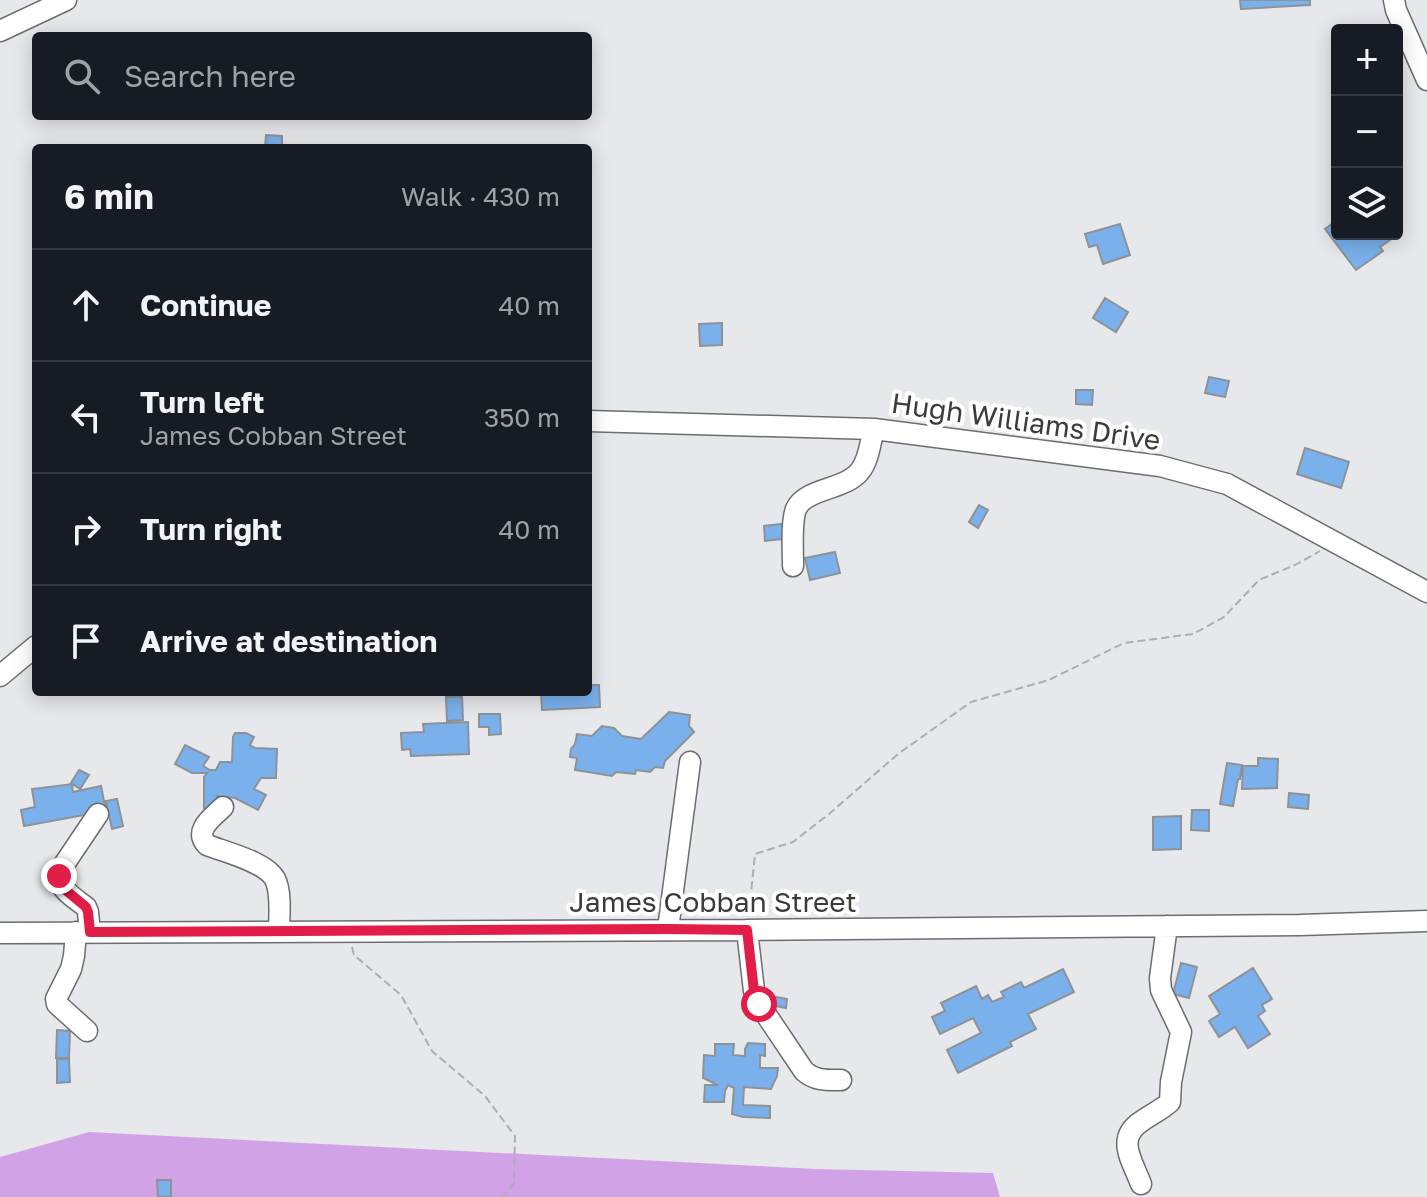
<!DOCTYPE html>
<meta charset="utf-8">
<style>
:root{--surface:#171b24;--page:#20242c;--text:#f1f3f6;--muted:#9ea1a6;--line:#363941}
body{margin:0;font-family:"Golos Text",sans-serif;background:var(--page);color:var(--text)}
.controls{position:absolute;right:24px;top:24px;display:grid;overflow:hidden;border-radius:8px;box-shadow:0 4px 20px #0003}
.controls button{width:72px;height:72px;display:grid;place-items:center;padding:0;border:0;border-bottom:2px solid var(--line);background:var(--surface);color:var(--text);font:40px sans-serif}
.stop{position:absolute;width:24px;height:24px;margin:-18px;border:6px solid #e11d48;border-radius:50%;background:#fff}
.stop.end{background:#e11d48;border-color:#fff;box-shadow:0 2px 8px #0008}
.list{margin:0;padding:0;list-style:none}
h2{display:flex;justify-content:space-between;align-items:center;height:104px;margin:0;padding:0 32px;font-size:34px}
h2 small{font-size:26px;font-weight:400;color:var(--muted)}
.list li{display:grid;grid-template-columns:52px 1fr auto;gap:24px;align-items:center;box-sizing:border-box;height:112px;padding:0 32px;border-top:2px solid var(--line)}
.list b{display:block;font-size:30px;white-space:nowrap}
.list p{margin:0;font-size:26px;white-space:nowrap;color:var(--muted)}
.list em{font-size:26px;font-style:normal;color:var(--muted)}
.icon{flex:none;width:44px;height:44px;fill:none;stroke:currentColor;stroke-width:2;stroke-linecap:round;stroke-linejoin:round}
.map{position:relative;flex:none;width:1427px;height:1197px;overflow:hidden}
.search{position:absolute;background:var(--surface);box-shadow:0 4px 20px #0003;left:32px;top:32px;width:560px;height:88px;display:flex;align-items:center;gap:20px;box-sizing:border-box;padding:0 28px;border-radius:8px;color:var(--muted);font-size:30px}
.panel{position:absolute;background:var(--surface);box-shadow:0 4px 20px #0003;left:32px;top:144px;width:560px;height:552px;border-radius:8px}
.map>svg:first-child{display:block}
</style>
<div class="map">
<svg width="1427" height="1197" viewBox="0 0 1427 1197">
<rect width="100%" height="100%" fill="#e7e8eb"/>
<path fill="#d1a3e6" d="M89 1132 816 1169 993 1173 1000 1197H0V1157Z"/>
<path fill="#7ab1ed" stroke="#8f9294" stroke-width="2" d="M1240 0H1310V5L1241 9Z
M266 135 282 136V148H265Z
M1337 220V234H1373L1376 238 1381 234H1386L1390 240 1380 247 1383 251 1356 270 1325 229Z
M1120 224 1130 255 1103 264 1097 245 1089 247 1085 234Z
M1105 298 1128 312 1116 332 1093 318Z
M722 323V345L700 346 699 324Z
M1209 377 1229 381 1225 397 1205 393Z
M1076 390H1093L1092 405 1076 404Z
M1305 448 1349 462 1341 488 1297 474Z
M979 505 988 510 978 528 969 522Z
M789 523 791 538 765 541 764 526Z
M835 552 840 573 810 580 805 558Z
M588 685H599L600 707 542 710 541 692H588Z
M446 697H462L463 720 447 721Z
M669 712 690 715 689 726 694 732 665 761 663 768 655 767 650 772 636 770 635 774 616 772 612 776 575 770 577 758 570 757 571 749 575 744 577 734 592 736 602 726 614 728 622 736 641 739Z
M479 714H500L501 734 489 735V727H479Z
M468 722 469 754 411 756 410 749 402 750 401 733 424 732 423 724Z
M235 733H246L254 737 250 745 255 748 277 749 276 778H261L254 789 266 795 258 810 235 798 217 796V808H204V777L207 773H192L175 764 185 745 209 757 203 766 210 770H216L220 762H232L233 737Z
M1258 758 1278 759 1277 788 1242 789 1243 766H1258Z
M1227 763 1242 765 1240 779H1238L1233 806 1220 804Z
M79 770 89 775 80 789 71 783Z
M72 784 73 792 101 786 106 811 24 826 21 810 35 807 32 789Z
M1289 793 1309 795 1308 809 1288 807Z
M117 799 123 826 112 829 106 801Z
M1192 810H1209V831L1191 830Z
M1181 816V849L1153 850V817Z
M1181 963 1197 967 1189 998 1173 994Z
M1253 968 1272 999 1262 1005 1265 1011 1258 1016 1270 1034 1248 1048 1235 1027 1219 1037 1209 1021 1220 1014 1209 996Z
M1063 969 1074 992 1028 1014 1036 1029 1010 1042 1012 1046 958 1073 947 1050 981 1033 973 1018 940 1034 932 1017 945 1011 941 1003 976 986 982 999 988 995 992 1002 1004 997 1001 992 1021 982 1024 988Z
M766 995 787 999 786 1008 765 1004Z
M57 1030 70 1031 69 1058H56Z
M748 1043 765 1044V1056L760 1055V1068H778L777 1076 771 1089 744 1087 743 1105 770 1106V1118L743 1117 732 1114 734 1088 728 1085 725 1091 724 1102H704L705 1085H718L703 1078 704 1055 715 1056V1044H734L733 1055 745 1056V1049Z
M57 1059H69L70 1082 57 1083Z
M157 1180H171V1197H158Z"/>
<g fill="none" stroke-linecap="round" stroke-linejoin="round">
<defs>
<path id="minor" d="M1394 0 1396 10 1427 80
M0 31 66 0
M588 421 874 429 1160 466 1227 484 1427 592
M793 566C793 550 791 522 796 509 805 488 846 490 860 471 869 460 870 443 874 429
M0 676 36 646
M223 807C213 817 193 830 207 845 225 852 266 862 275 879 282 893 279 916 279 931
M668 929 690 762
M747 930 754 991 759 1004 804 1071C815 1081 827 1080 841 1080
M76 932 74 956 71 969 56 999 57 1004 87 1031
M90 932 88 912 86 907C72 896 55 888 61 869L98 814
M0 933 747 930 1300 925 1427 921
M1141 1184C1132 1160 1115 1138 1142 1121 1152 1114 1161 1110 1170 1102L1171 1082 1181 1032 1161 990 1160 978 1167 926"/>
</defs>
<use href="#minor" stroke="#6c6d70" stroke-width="23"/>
<path stroke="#aeaeb1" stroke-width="2" stroke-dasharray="8 4" stroke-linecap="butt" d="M749 913 755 854 793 842 829 814 898 754 971 702 1049 680 1124 643 1193 634 1224 617 1259 580 1295 565 1320 551
M352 947 354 955 401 995 432 1051 485 1096 515 1136 514 1183 503 1197"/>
<use href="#minor" stroke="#fff" stroke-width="20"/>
</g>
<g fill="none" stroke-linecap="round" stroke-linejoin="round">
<path stroke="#e11d48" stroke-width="10" d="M59 876 62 887 86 907 88 912 90 932 668 929 747 930 754 991 759 1004"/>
</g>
<g text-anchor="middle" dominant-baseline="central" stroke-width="8" stroke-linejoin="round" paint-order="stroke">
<g font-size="28" fill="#3b3b3c" stroke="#fff">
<text transform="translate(1026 421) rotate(8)">Hugh Williams Drive</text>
<text x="713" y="901">James Cobban Street</text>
</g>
</g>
</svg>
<div class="controls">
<button>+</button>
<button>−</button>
<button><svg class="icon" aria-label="layers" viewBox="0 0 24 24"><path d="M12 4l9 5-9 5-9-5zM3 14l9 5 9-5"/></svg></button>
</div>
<div class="stop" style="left:759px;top:1004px"></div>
<div class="stop end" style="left:59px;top:876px"></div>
<div class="search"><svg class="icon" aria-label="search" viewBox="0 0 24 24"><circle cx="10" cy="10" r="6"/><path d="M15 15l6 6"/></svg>Search here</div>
<section class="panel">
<h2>6 min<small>Walk · 430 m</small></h2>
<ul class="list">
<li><svg class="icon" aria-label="ahead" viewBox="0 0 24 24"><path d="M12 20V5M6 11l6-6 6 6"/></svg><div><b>Continue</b></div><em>40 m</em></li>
<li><svg class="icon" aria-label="left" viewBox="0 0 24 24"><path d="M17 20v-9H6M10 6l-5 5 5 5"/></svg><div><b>Turn left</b><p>James Cobban Street</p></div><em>350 m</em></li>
<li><svg class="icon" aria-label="right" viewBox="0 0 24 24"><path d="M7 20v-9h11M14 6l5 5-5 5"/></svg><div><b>Turn right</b></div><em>40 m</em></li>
<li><svg class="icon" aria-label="arrive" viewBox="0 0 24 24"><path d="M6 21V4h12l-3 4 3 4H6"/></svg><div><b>Arrive at destination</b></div></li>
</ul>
</section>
</div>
